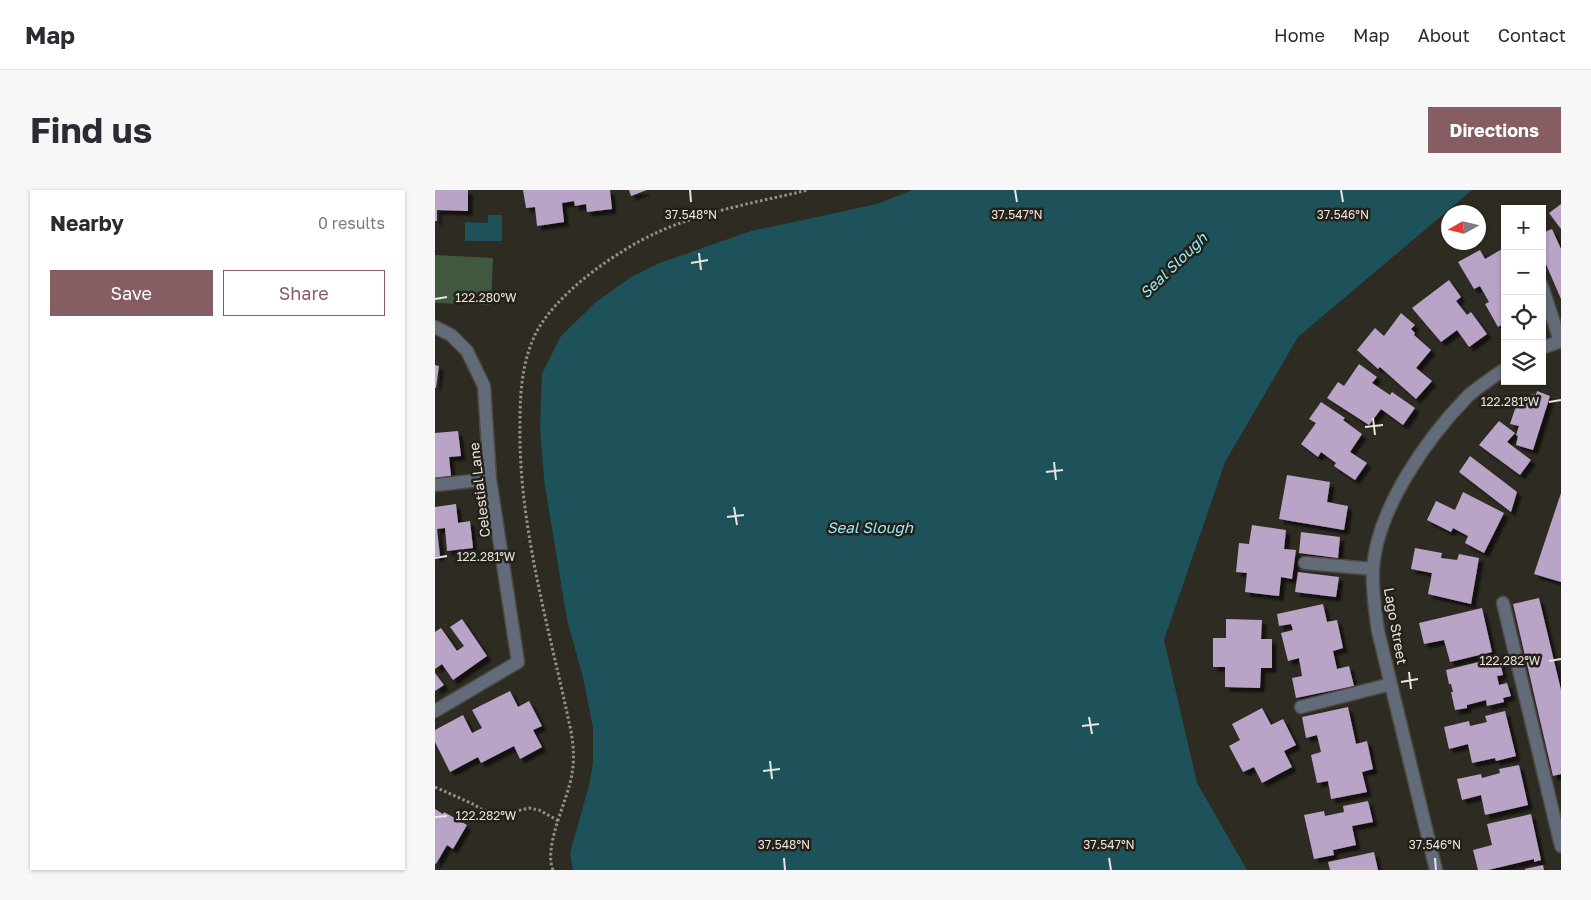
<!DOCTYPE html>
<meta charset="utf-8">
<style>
:root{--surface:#fff;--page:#f7f7f7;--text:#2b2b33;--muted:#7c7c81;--line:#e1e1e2;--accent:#865d62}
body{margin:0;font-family:"Golos Text",sans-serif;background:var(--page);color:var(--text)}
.controls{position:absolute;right:15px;top:15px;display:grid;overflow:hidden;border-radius:0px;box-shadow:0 1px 4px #0004}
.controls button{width:45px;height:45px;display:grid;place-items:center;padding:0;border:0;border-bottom:1px solid var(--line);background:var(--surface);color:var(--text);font:25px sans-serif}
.compass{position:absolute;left:1006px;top:15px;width:45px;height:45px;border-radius:50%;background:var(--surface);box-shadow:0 1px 4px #0004;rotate:262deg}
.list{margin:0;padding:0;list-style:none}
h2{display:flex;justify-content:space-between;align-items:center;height:65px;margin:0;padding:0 20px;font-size:21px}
h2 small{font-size:16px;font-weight:400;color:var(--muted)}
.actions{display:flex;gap:10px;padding:15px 20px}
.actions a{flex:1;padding:11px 0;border:1px solid var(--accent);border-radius:0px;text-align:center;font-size:18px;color:var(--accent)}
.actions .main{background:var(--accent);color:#fff}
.icon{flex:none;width:28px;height:28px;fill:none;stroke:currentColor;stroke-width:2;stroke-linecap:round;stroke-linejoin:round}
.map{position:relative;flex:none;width:1126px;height:680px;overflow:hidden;border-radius:0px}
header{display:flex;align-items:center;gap:30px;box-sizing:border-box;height:70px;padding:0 25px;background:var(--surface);border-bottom:1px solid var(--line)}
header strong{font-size:24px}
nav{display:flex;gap:28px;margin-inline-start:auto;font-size:18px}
.intro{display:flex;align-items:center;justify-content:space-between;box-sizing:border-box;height:120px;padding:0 30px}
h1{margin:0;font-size:35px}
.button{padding:12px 22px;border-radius:0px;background:var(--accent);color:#fff;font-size:18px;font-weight:700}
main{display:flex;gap:30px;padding:0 30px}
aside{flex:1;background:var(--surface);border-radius:0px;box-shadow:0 1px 4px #0004}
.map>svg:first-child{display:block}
</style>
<header>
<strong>Map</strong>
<nav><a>Home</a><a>Map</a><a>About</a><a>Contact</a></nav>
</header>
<div class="intro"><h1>Find us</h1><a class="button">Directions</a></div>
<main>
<aside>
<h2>Nearby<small>0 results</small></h2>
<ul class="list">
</ul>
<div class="actions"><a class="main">Save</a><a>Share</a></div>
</aside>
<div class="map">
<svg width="1126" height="680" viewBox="0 0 1126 680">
<defs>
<filter id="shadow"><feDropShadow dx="4.5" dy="4.5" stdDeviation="1" flood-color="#0009"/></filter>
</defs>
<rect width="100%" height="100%" fill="#2e2b22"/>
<path fill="#41583f" d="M0 65 58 68 56 115 0 113Z"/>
<path fill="#1e525a" d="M478 0H1037L863 147 790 272 729 450 762 593 812 680H138L135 663 154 596 158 574V538L148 487 132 430 109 289 105 237 107 184 126 146 160 113 196 87 222 74 316 41 442 14Z
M53 25H67V51H30V32L53 33Z"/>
<path fill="#b9a3c7" filter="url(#shadow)" d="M0 0H33V21L2 20V31H0Z
M88 0H175L177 19 152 22 151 14 140 16 139 11 127 13 129 32 102 36 100 17 91 18Z
M194 0H212L196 6Z
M1126 14V39L1114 23Z
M1117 39 1126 59V109L1107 65V43Z
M1067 59 1070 63V133L1063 137 1050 114 1054 112 1045 96 1039 99 1023 72 1045 60 1050 69Z
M1014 90 1026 107 1021 111 1032 125 1036 122 1052 144 1034 157 1022 140 1006 152 977 118Z
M966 123 980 135 976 139 980 143 979 145 996 160 981 178 997 191 981 209 945 177 943 179 922 160 940 138 949 146Z
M924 174 942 187 937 193 955 205 957 202 980 218 968 235 946 219 934 235 892 208 903 192 909 196Z
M0 175 4 176 1 198H0Z
M1102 201 1115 206 1098 260 1081 255 1083 246 1081 245 1084 236 1075 234 1082 213 1088 215 1090 210 1094 211 1097 204 1101 205Z
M886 212 910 228 908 230 927 244 915 262 932 273 920 290 899 276 901 273 886 262 883 267 866 254 881 233 874 229Z
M1064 231 1080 243 1072 252 1096 270 1085 285 1044 255Z
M23 241 26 266 14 267 16 286 0 288V243Z
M1035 266 1082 302 1076 322 1024 282Z
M852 285 895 292 892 312 913 316 909 340 844 329Z
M1028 302 1069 323 1049 363 1030 353 1033 346 1018 338 1016 342 992 330 1001 311 1020 320Z
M1126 303V392L1099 384Z
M21 314 23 333 35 331 38 358 12 361 10 338 2 339 5 366 0 367V317Z
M817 335 851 340 849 359 861 360 857 389 846 387 844 406 810 402 812 383 801 382 804 353 814 354Z
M866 342 905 347 903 368 864 363Z
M980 358 1007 363 1006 368 1022 370 1024 364 1044 368 1036 414 993 404 997 383 976 379Z
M863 382 904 387 901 407 860 402Z
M1104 408 1126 500V584L1118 586 1078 414Z
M888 414 892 432 902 430 908 458 898 461 902 479 914 476 919 496 861 508 857 488 867 486 864 468 853 471 846 443 858 440 856 434 844 436 842 424Z
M1047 418 1057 462 1015 472 1009 450 989 454 984 433Z
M27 429 52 466 18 490 7 474 0 479V442L6 438 22 461 29 456 15 437Z
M791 429 827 430 826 449H837V478H826L825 498 790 497V477H778V448H791Z
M1064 467 1068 485 1062 486 1064 495 1072 493 1076 506 1068 508 1069 512 1052 516 1051 510 1032 515V518L1020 520 1016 502H1018L1016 494H1014L1011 480Z
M0 483 9 495 0 501Z
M75 501 83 517 94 511 107 536 98 540 107 557 85 569 79 556 46 573 43 567 15 582 0 552V540L28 525 37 543 47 538 37 520Z
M913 517 921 554 932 551 938 579 927 582 932 602 896 609 893 591 882 593 876 565 886 562 882 545 871 548 867 527Z
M827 518 836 535 848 529 861 555 849 561 857 577 827 593 819 577 808 582 794 556 805 550 797 534Z
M1070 521 1081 566 1061 571 1060 568 1037 573 1033 554 1014 559 1009 537 1034 531 1035 536 1052 532 1050 526Z
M1084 575 1093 615 1050 625 1046 605 1027 610 1022 589 1046 584 1047 588 1065 583 1064 579Z
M933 611 938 632 917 636 921 655 898 660 899 665 879 669 869 625 889 621 890 626 909 622 908 616Z
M0 619 8 624 9 622 32 635 18 659 12 655 1 674 0 673Z
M1096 624 1106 670 1099 672V669L1053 680H1043L1038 660 1057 655 1052 634Z
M939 662 943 680H895L893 672Z
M1108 675 1109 680H1090V679Z"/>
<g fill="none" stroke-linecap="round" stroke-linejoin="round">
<defs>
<path id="minor" d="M1107 96 1125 151
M0 137 16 145 32 161 49 196 55 289 83 472 0 521
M1107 158 1126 151
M0 295 55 289
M870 373 938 379
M1068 413 1126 656
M866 517 956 494
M1001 680 943 441C940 421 937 400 938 380 941 320 992 248 1033 206 1044 196 1058 187 1070 179"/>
</defs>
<use href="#minor" stroke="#4c4940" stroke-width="15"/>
<path stroke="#93918a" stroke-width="3" stroke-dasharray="2.5 2.5" stroke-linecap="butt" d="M0 597 38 614 48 620 69 624 94 618 104 620 124 631
M118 680C108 656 133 610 137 584 140 567 138 548 134 532 113 433 83 334 85 232 85 203 87 174 99 147 118 105 181 61 223 42 270 21 323 12 373 0"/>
<use href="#minor" stroke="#626b7a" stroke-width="12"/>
</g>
<path fill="none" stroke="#e7e5df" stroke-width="2" d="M255 0 256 12M580 0 582 12M906 0 908 12M264 63 266 80M256 73 273 70M0 109 12 107M1114 212 1126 210M938 228 940 245M930 237 948 235M619 272 621 290M611 282 628 280M299 317 302 335M292 327 309 325M0 368 12 366M1114 471 1126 469M974 482 976 499M966 492 983 489M654 527 657 544M647 536 664 534M335 571 337 589M328 581 345 579M0 627 12 626M349 668 350 680M674 668 676 680M1000 668 1001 680"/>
<g text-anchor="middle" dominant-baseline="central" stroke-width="5" stroke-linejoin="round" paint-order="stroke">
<g font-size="14" fill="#e7e5df" stroke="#252119">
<text transform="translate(44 300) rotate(-97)">Celestial Lane</text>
<text transform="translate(961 436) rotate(80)">Lago Street</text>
</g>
<g font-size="15" font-style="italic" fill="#94ebfa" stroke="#252119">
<text transform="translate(738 75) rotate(-44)">Seal Slough</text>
<text x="435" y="337">Seal Slough</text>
</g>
</g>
<g font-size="12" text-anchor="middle" fill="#e7e5df" stroke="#252119" stroke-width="5" stroke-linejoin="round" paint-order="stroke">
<text x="256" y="29">37.548°N</text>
<text x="582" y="29">37.547°N</text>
<text x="908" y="29">37.546°N</text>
<text x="51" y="112">122.280°W</text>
<text x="1075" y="216">122.281°W</text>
<text x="51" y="371">122.281°W</text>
<text x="1075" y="475">122.282°W</text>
<text x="51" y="630">122.282°W</text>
<text x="349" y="659">37.548°N</text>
<text x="674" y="659">37.547°N</text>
<text x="1000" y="659">37.546°N</text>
</g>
</svg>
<div class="controls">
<button>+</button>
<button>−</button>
<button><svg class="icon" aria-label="locate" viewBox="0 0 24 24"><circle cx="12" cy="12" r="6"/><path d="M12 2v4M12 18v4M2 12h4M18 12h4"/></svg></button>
<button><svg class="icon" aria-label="layers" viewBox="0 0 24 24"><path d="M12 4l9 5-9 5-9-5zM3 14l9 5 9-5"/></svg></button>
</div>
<svg class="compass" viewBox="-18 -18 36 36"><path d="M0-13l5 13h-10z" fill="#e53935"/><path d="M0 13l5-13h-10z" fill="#7c7c81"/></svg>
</div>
</main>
